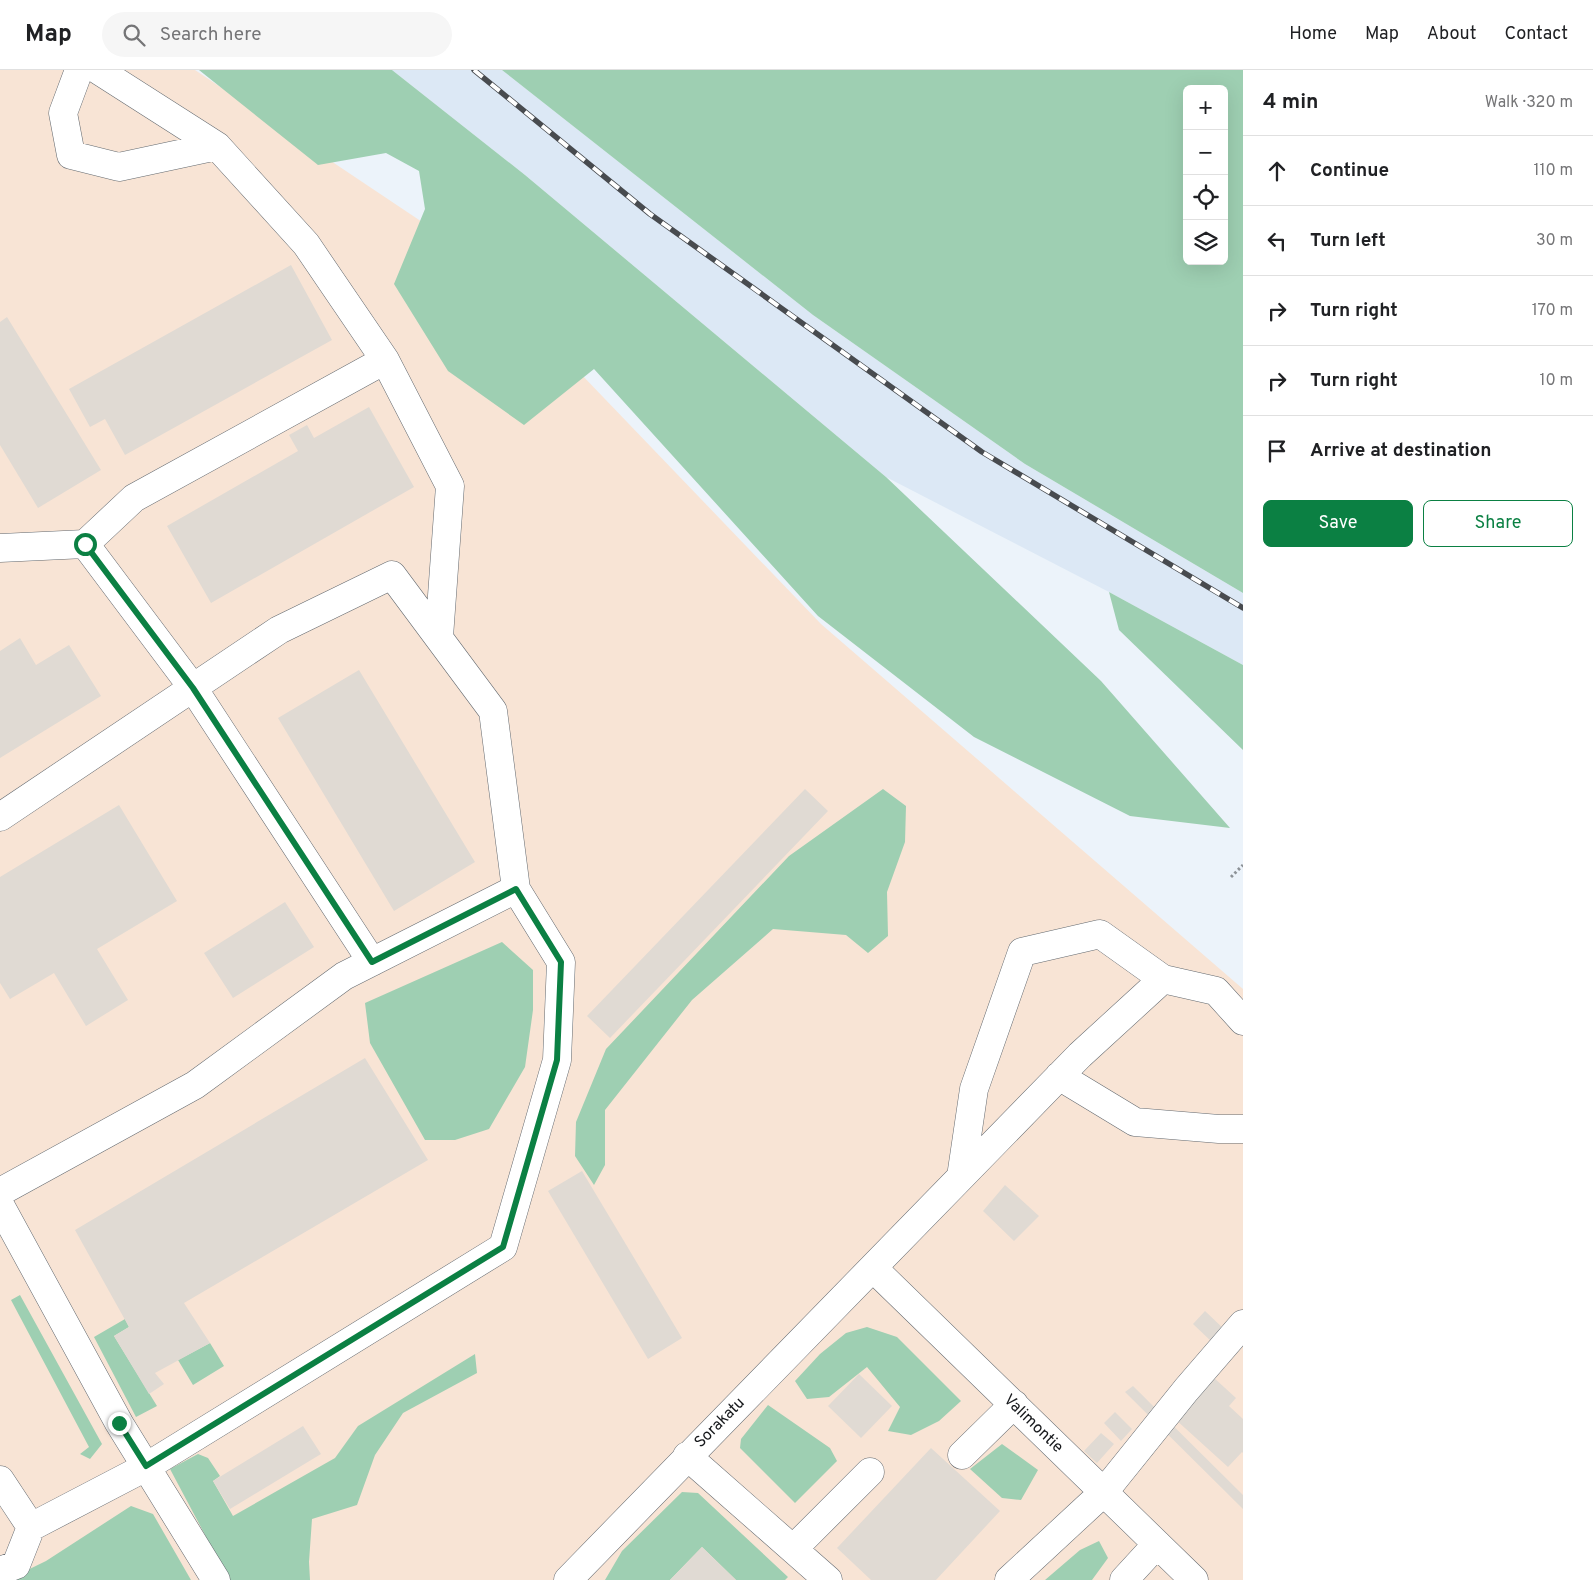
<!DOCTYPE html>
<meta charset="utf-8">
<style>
:root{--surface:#fff;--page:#f6f6f6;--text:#202124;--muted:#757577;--line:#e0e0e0;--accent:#0b8043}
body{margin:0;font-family:Overpass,sans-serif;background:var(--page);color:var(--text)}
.controls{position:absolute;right:15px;top:15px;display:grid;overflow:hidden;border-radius:8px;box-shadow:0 5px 20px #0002}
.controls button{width:45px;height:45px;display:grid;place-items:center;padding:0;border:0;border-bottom:1px solid var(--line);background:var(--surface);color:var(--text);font:25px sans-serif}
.stop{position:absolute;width:15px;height:15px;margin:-11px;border:4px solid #0b8043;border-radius:50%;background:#fff}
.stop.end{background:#0b8043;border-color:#fff;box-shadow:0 1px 5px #0008}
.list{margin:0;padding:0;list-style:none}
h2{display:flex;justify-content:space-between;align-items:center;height:65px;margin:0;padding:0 20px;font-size:21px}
h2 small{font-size:16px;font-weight:400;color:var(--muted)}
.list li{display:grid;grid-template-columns:32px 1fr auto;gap:15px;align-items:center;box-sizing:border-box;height:70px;padding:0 20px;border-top:1px solid var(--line)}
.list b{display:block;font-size:19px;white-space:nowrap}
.list em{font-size:16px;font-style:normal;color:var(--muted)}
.actions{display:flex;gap:10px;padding:15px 20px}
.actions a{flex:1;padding:11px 0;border:1px solid var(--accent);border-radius:8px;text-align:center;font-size:18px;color:var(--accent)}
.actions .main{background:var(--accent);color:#fff}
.icon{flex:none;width:28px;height:28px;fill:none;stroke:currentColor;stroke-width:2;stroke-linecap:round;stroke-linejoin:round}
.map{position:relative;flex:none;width:1243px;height:1510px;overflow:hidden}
header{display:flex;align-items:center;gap:30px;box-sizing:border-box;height:70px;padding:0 25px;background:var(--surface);border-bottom:1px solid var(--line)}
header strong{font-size:24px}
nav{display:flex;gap:28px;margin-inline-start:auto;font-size:18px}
.search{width:350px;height:45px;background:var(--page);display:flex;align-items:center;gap:12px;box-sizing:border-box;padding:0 18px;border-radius:28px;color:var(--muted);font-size:19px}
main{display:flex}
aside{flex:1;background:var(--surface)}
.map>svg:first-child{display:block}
</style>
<header>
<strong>Map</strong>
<div class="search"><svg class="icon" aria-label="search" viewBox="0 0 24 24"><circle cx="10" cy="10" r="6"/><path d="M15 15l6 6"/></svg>Search here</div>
<nav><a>Home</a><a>Map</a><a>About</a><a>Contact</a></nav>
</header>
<main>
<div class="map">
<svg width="1243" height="1510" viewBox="0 0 1243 1510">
<rect width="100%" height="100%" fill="#ecf3fa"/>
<path fill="#f8e4d5" d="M0 0H195L458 176 821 554 1243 919V1510H0Z"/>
<path fill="#dce8f5" d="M392 0H502L813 245 1025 394 1243 523V595L1109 522 886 407 525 105Z"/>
<path fill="#9ecfb2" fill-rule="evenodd" d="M199 0H392L525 105 886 407 1101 611 1230 758 1130 746 974 667 818 546 594 299 524 355 448 301 394 214 425 139 419 101 386 83 318 95Z
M502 0H1243V523L1025 394 813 245ZM1187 19H1224V191H1187Z
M1109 522 1243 595V680L1119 560Z
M883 719 906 736 905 772 887 822 888 866 868 883 846 865 773 859 692 930 605 1040V1095L594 1115 575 1086 576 1052 606 979 789 786Z
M502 872 533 900V940L525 997 489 1059 455 1070H425L370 973 365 933Z
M20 1225 102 1374 90 1389 80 1384 89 1377 11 1230Z
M125 1249 129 1257 114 1266 157 1336 136 1347 94 1267Z
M867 1257 897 1267 961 1331 939 1351 911 1365 888 1361 900 1337 867 1297 829 1327 807 1329 795 1311 820 1284 846 1263Z
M210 1273 224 1296 193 1315 178 1290Z
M475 1284 477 1303 403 1343 375 1385 357 1435 312 1449 309 1492 310 1510H229L170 1399 198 1384 208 1388 220 1406 213 1411 233 1446 335 1388 358 1356Z
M768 1335 830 1378 837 1391 795 1433 740 1378 741 1369Z
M1002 1374 1038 1400 1021 1430 1002 1428 970 1399Z
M682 1422 698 1423 788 1507 785 1510H736L702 1477 670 1510H605L622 1481Z
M131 1436 153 1444 191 1510H7L46 1491Z
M1099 1471 1108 1488 1092 1510H1045L1080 1480Z"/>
<path fill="#e0dad3" d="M291 195 332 270 125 385 105 349 90 357 69 319Z
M7 247 101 400 38 438 0 375V252Z
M369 337 414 417 211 533 167 456 298 381 289 365 307 355 314 368Z
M20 568 36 595 69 575 101 626 0 688V581Z
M359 600 475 792 394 841 278 648Z
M805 719 828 741 610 968 587 946Z
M119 735 177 831 97 879 128 930 86 956 54 903 10 929 0 913V807Z
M285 832 314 877 233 928 204 883Z
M365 988 428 1090 184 1233 210 1273 155 1303 164 1314 149 1324 114 1266 129 1257 75 1160Z
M582 1101 682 1268 648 1289 548 1121Z
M1005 1115 1039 1146 1014 1171 983 1141Z
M1205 1241 1225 1260 1213 1273 1193 1254Z
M859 1304 892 1336 861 1368 828 1336Z
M1213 1307 1236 1328 1229 1336 1243 1349V1383L1242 1382 1228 1397 1175 1349Z
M1133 1316 1243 1425V1439L1125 1322Z
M1115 1342 1132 1359 1121 1371 1104 1353Z
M303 1356 321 1384 230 1439 213 1411Z
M1101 1363 1114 1374 1097 1393 1084 1381Z
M931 1378 1000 1441 936 1510H871L837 1478Z
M702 1477 736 1510H670Z"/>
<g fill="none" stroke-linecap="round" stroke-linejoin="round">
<defs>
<path id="minor" d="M79 0 63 43 71 85 119 97 217 76
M98 0 217 76 306 174 385 290 450 416 439 567
M85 474 134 428 385 290
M0 478 85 474 193 618 372 892
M0 747 279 560 392 505 493 641 516 819
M1059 1006 1135 1052 1219 1059H1243
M961 1107 974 1019 1022 882 1100 864 1163 909
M0 1122 195 1015 344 906 516 819 561 892 557 990 503 1177 146 1397 31 1457 0 1410
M0 1135 119 1353 216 1510
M873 1198 1194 1510
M962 1385 1014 1334
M687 1386 828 1510
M793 1479 870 1402
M0 1501 16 1495 31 1457
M568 1510 1080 985 1163 909 1216 921 1243 951
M1009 1510 1104 1422 1186 1320 1243 1254
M1124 1510 1157 1474"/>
</defs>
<use href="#minor" stroke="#63696f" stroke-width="29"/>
<path stroke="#8d9297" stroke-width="3" stroke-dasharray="2.5 2.5" stroke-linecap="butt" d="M1231 807 1243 795"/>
<use href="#minor" stroke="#fff" stroke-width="28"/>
<defs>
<path id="rail" d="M474 0 650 144 982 382 1243 538"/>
</defs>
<use href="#rail" stroke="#484b4f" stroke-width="5.5"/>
<use href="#rail" stroke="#fff" stroke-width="4" stroke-dasharray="11" stroke-linecap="butt"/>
</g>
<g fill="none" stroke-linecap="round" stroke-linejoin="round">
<path stroke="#0b8043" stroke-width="6" d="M85 474 193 618 372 892 516 819 561 892 557 990 503 1177 146 1396 119 1353"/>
</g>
<g text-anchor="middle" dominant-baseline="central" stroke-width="4.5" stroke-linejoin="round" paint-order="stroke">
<g font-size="16" fill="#17191c" stroke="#fff">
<text transform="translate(720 1353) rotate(-45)">Sorakatu</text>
<text transform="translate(1033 1354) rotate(44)">Valimontie</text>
</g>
</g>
</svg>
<div class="controls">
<button>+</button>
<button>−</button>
<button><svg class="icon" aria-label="locate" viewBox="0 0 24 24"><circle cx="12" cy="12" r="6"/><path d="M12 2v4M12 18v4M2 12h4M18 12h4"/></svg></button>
<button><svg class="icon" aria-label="layers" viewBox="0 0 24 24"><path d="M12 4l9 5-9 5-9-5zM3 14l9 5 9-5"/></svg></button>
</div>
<div class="stop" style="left:85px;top:474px"></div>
<div class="stop end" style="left:119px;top:1353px"></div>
</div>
<aside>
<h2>4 min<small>Walk · 320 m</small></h2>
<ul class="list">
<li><svg class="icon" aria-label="ahead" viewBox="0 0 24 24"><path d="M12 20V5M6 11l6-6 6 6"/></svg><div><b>Continue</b></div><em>110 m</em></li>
<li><svg class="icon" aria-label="left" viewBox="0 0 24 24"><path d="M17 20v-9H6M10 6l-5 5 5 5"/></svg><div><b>Turn left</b></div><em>30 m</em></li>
<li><svg class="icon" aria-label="right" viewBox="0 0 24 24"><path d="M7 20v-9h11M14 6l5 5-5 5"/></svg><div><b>Turn right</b></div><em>170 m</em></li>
<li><svg class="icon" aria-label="right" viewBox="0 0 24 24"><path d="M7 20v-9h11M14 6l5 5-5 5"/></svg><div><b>Turn right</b></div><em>10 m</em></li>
<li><svg class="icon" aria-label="arrive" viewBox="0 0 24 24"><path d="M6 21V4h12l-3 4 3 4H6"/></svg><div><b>Arrive at destination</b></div></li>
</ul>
<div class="actions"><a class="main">Save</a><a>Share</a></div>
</aside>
</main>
